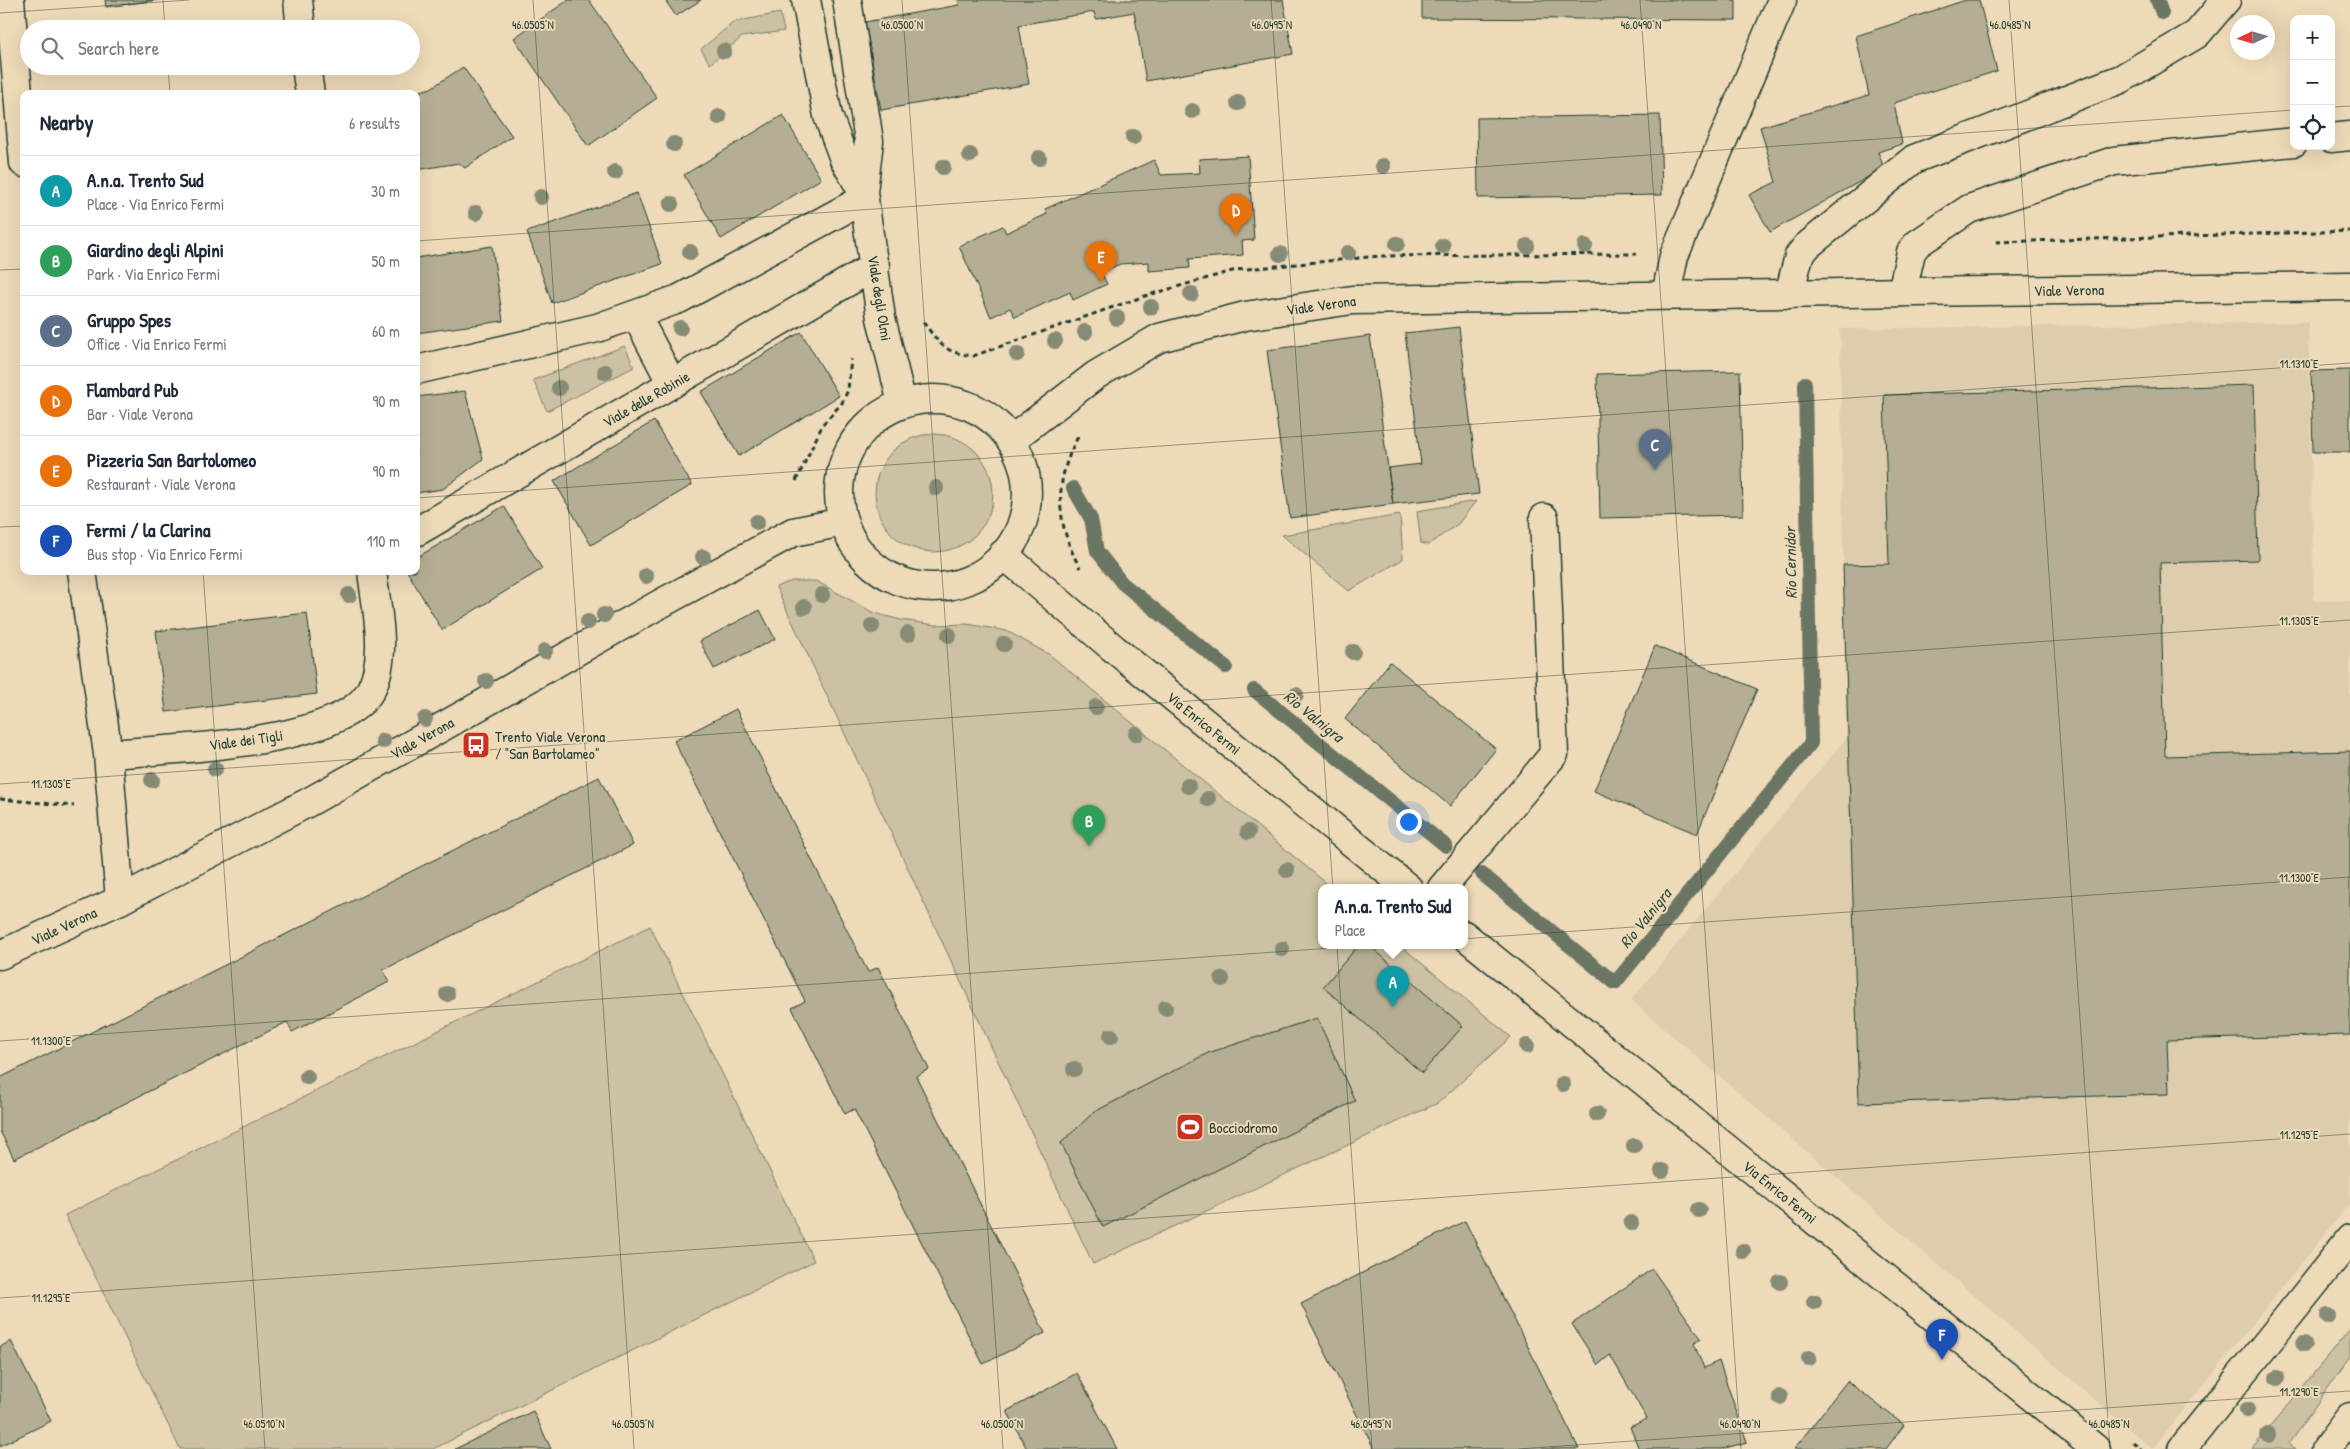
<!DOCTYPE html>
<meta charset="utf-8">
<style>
:root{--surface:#fff;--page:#f2f2f3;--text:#1f2937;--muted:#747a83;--line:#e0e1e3;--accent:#1a73e8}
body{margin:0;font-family:"Patrick Hand",sans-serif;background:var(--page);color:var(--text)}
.controls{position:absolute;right:15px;top:15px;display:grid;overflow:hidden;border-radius:10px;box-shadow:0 5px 20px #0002}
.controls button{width:45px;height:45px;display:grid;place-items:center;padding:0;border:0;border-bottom:1px solid var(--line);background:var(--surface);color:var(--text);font:25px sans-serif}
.compass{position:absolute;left:2230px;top:15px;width:45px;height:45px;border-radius:50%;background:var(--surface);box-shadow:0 5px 20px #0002;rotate:266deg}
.you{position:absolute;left:1408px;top:821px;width:18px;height:18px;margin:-12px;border:4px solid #fff;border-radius:50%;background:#1a73e8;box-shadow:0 0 0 8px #1a73e833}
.badge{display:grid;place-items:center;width:32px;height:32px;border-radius:50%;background:var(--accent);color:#fff;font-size:16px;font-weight:700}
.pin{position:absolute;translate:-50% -41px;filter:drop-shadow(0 1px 2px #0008)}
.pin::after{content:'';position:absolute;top:26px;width:18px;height:15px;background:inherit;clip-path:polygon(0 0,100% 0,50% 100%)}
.popup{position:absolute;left:1318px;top:884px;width:150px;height:65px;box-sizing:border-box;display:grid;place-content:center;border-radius:10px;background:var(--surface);filter:drop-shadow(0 1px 4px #0005);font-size:16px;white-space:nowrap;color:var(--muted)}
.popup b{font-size:19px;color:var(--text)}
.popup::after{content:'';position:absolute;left:50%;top:100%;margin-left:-10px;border:10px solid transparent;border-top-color:var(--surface)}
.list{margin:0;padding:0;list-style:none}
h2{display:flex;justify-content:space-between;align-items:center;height:65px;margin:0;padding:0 20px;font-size:21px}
h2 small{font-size:16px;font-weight:400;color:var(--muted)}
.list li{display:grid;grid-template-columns:32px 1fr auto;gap:15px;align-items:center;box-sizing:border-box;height:70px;padding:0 20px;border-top:1px solid var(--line)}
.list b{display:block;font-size:19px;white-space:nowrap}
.list p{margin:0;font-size:16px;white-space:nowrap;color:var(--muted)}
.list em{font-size:16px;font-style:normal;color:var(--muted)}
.icon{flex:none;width:28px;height:28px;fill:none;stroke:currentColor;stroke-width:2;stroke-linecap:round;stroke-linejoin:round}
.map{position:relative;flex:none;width:2350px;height:1449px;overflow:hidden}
.search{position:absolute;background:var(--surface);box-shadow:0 5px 20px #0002;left:20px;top:20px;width:400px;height:55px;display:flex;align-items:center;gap:12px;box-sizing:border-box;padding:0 18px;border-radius:28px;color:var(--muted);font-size:19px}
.panel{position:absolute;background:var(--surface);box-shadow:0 5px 20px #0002;left:20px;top:90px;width:400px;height:485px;border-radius:10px}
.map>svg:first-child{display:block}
</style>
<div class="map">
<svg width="2350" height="1449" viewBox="0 0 2350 1449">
<rect width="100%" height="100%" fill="#eedab8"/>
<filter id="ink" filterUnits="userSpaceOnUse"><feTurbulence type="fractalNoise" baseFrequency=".02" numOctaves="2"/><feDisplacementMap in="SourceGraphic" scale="10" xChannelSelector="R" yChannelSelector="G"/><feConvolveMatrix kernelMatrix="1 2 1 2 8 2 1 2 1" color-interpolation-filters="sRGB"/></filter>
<g filter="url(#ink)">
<path fill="#ddcdad" d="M2308 322 2314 601H2350V1203L2152 1449 1631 1000 1846 738 1840 329Z"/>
<path fill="#ccc1a2" stroke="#767f6b" d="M780 13 784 31 742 37 710 64 701 49 734 22Z
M625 346 634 367 547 411 533 380Z
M875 493a59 59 0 1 1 118 0a59 59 0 1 1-118 0Z
M1476 501 1458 524 1428 545 1421 543 1417 511Z
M1400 515 1403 559 1349 591 1282 535Z
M792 581H816L874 613 901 620 936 625 967 624 1007 631 1050 655 1332 888H1322V946H1401L1511 1037 1438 1103 1093 1264 776 587Z
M650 926 814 1261 433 1449H180L65 1215Z
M2350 1329V1357L2289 1443 2296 1449H2252Z"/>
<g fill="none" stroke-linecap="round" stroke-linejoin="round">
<path stroke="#6a7663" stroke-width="14" d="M2157 0 2162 13
M1073 488 1091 519 1097 551 1122 583 1226 667
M1254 690 1446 846
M1482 874 1615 983 1811 743 1805 383"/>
</g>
<path fill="#b4af94" stroke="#1f3d34" d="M105 0H159L106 7Z
M568 0H589L657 98 588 146 514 38Z
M665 0H701L676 16Z
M958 0H1283L1293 54 1146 81 1134 12 1096 19 1094 12 1019 25 1029 84 881 110 865 22 959 5Z
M1422 0H1736V20L1422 18Z
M1966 0H1979L1997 71 1894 103 1902 144 1878 152 1884 168 1770 232 1749 195 1776 182 1760 127 1869 95 1856 36Z
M463 67 512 136 465 168 459 163 416 170V94H411L431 88Z
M783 115 821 179 721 239 684 175Z
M1660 115 1662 195 1478 198 1477 118Z
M1248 156 1254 240 1242 241 1243 255 1189 259 1190 268 1149 271V262L1120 264 1101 272 1107 284 1073 300 1070 292 1015 317 1010 308 991 317 959 246 1003 226 1006 233 1047 214 1045 209 1154 160 1161 175 1200 173 1199 159Z
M637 193 662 264 552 303 527 232Z
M492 246 503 321 416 333V258Z
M1459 327 1479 494 1393 504 1388 468 1421 464 1405 333Z
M801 332 839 396 739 456 701 392Z
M1370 336 1393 504 1290 518 1267 350Z
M2350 370V452H2313L2311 371Z
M1740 371 1743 515 1600 518 1597 374Z
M2254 385 2258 560 2160 563 2165 756 2350 751V1035L2167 1040 2169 1094 1859 1103 1843 565 1889 564 1884 395Z
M465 391 483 459 443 489 416 493V397Z
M654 421 692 485 591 545 554 481Z
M504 506 542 569 442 630 407 571H416V558Z
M760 610 775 639 714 669 700 641Z
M307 613 317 694 166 712 156 631Z
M1655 646 1757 689 1697 834 1594 791Z
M1390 662 1496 749 1450 806 1345 719Z
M736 709 868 972 878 967 929 1069 916 1076 1045 1333 983 1364 854 1109 845 1114 792 1008 805 1001 674 741Z
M599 777 633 845 383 970 389 982 292 1032 287 1022 14 1159 0 1131V1078Z
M1358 946H1370L1463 1026 1422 1073 1323 987Z
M1317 1018 1355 1101 1103 1227 1061 1143 1094 1112 1208 1053Z
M1465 1221 1579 1449H1374L1301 1304Z
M1652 1269 1701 1338 1694 1344 1704 1368 1719 1361 1747 1442 1722 1449H1639L1630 1427 1647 1419 1610 1355 1598 1365 1572 1324Z
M11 1341 51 1421 0 1446V1347Z
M1077 1373 1117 1449H1027L1007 1411Z
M1847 1381 1904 1425 1886 1449H1794Z
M533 1411 551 1449H455Z"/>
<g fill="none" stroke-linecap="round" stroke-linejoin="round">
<defs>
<path id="minor" d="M10 0 24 163
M298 0 301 29
M806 0 828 116 844 159 863 192
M847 0 869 141 863 192 881 318 902 403
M306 66 310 94
M2331 138 2350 136
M1902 292 1911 252 1917 244 1969 209 2114 161 2294 142
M1789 294 1799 256 1807 246 1914 159 2121 79 2197 34 2226 0
M1666 295 1674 256 1782 0
M636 315 672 384
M416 370 597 328 679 299 864 199
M416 532 875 266
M1003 554 1113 648 1408 888
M82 571 108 754
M1442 888 1554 754 1544 518
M120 900 108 754C166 749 339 746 370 691 389 656 376 608 372 571
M1464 935 2096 1449
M2182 1449 2350 1239
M2326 1449 2350 1417"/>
<path id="major" d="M839 493a94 94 0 1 1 188 0a94 94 0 1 1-188 0Z
M1011 440 1096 375 1159 338 1245 316 1352 300 2350 286
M0 955 120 900 309 802 660 604 793 532 843 522"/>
</defs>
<use href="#minor" stroke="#1f3d34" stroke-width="31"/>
<use href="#major" stroke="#1f3d34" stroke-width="31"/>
<path stroke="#1f3d34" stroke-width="3" stroke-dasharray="5 4" stroke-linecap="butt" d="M54 68 68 66
M1996 242 2350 231
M923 322C941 345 943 352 973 356L1145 296 1236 270 1379 256 1636 254
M1078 437C1053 482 1056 524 1080 568
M796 481 823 424 842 403 848 390 851 359
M0 799 74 806
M2133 1442 2141 1449"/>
<use href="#minor" stroke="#eedab8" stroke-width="28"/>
<use href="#major" stroke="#eedab8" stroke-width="28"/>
</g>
<g fill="#868b75">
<circle cx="724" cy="51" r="8"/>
<circle cx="1238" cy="103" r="8"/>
<circle cx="1192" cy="111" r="8"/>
<circle cx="719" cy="117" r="8"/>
<circle cx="1133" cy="137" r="8"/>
<circle cx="674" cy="144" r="8"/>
<circle cx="970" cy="155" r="8"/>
<circle cx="1039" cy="158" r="8"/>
<circle cx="1383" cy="166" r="8"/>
<circle cx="943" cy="167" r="8"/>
<circle cx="615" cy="172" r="8"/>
<circle cx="541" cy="197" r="8"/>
<circle cx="671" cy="204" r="8"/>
<circle cx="476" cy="213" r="8"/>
<circle cx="1397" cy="244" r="8"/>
<circle cx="1443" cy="246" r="8"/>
<circle cx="1527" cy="246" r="8"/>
<circle cx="1585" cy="246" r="8"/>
<circle cx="690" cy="252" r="8"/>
<circle cx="1348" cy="253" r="8"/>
<circle cx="1280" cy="254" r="8"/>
<circle cx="1191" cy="294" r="8"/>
<circle cx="1151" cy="307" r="8"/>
<circle cx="1117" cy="318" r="8"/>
<circle cx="680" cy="328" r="8"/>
<circle cx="1085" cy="332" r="8"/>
<circle cx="1055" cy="341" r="8"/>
<circle cx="1017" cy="354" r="8"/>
<circle cx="605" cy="372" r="8"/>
<circle cx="559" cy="388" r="8"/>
<circle cx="936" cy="488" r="8"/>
<circle cx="757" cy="522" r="8"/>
<circle cx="703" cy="557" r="8"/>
<circle cx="646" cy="576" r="8"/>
<circle cx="349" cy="595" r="8"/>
<circle cx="822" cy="595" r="8"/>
<circle cx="804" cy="607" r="8"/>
<circle cx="604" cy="615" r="8"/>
<circle cx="588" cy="622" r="8"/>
<circle cx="872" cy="626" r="8"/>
<circle cx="908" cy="634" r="8"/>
<circle cx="949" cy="635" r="8"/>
<circle cx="1004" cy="644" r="8"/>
<circle cx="545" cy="651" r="8"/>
<circle cx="1353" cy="652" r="8"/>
<circle cx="486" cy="681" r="8"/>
<circle cx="1296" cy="695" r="8"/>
<circle cx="1096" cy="707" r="8"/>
<circle cx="425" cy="719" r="8"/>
<circle cx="1136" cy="734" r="8"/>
<circle cx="383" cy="741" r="8"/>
<circle cx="215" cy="769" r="8"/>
<circle cx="152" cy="780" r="8"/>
<circle cx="1188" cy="786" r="8"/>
<circle cx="1208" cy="799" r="8"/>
<circle cx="1248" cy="832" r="8"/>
<circle cx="1287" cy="870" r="8"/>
<circle cx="1282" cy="949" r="8"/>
<circle cx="1222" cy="979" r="8"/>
<circle cx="447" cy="994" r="8"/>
<circle cx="1165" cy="1008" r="8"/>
<circle cx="1111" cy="1036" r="8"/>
<circle cx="1527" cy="1046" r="8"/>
<circle cx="1074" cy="1069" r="8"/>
<circle cx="307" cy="1077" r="8"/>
<circle cx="1563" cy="1084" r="8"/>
<circle cx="1597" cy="1114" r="8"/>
<circle cx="1634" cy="1146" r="8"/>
<circle cx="1662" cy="1171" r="8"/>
<circle cx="1699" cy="1210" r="8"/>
<circle cx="1631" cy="1223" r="8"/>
<circle cx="1743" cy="1251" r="8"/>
<circle cx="1780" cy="1282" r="8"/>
<circle cx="1814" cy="1302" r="8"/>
<circle cx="2328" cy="1316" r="8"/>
<circle cx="2304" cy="1344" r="8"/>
<circle cx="1809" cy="1358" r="8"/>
<circle cx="2277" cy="1378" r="8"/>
<circle cx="1780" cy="1397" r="8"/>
<circle cx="2247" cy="1410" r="8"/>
<circle cx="2268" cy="1435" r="8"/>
</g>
</g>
<path fill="none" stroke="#1f3d34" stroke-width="1" stroke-opacity="0.45" d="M163 0 165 29M533 0 634 1449M902 0 1003 1449M1271 0 1372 1449M1640 0 1741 1449M2009 0 2110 1449M0 13 189 0M168 66 170 94M2331 107 2350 106M416 241 2294 110M0 270 24 269M416 498 2350 363M0 527 24 526M203 571 265 1449M0 784 2350 620M0 1041 2350 877M0 1298 2350 1134M1518 1449 2350 1391"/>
<defs>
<symbol id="bus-square" viewBox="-11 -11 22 22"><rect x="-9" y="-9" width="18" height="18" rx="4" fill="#c8321e" stroke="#eedab8"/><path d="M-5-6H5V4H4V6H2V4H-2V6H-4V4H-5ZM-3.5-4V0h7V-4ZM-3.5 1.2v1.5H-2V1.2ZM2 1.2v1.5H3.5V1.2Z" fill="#fff"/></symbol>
<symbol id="stadium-square" viewBox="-11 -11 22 22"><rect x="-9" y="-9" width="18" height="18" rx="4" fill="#c8321e" stroke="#eedab8"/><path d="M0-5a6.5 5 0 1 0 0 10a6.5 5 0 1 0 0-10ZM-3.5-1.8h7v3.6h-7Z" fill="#fff"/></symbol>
</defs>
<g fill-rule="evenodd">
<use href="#bus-square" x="460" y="729" width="32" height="32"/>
<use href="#stadium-square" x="1174" y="1111" width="32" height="32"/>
</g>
<g text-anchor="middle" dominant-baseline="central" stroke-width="4" stroke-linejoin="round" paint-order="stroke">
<g font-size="15" fill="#1f3d34" stroke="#eedab8">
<text transform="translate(2069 290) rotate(-1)">Viale Verona</text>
<text transform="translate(880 298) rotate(81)">Viale degli Olmi</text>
<text transform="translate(1321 305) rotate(-8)">Viale Verona</text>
<text transform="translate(646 399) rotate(-30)">Viale delle Robinie</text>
<text transform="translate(1204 723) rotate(39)">Via Enrico Fermi</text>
<text transform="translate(422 738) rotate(-29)">Viale Verona</text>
<text transform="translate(246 740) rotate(-8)">Viale dei Tigli</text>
<text transform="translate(64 926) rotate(-25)">Viale Verona</text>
<text transform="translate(1780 1192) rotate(39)">Via Enrico Fermi</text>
</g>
<g font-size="15" fill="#1f3d34" stroke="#eedab8" text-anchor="start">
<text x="495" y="736">Trento Viale Verona<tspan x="495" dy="17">/ "San Bartolameo"</tspan></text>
<text x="1209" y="1127">Bocciodromo</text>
</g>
<g font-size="16" font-style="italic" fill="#324b40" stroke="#eedab8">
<text transform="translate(1790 563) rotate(-91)">Rio Cernidor</text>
<text transform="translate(1314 716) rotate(39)">Rio Valnigra</text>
<text transform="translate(1645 918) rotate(-51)">Rio Valnigra</text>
</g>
</g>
<g font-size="12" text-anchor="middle" fill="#1f3d34" stroke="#eedab8" stroke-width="4" stroke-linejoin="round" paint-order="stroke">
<text x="533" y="29">46.0505°N</text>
<text x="902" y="29">46.0500°N</text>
<text x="1272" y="29">46.0495°N</text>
<text x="1641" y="29">46.0490°N</text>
<text x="2010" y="29">46.0485°N</text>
<text x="2299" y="368">11.1310°E</text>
<text x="2299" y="625">11.1305°E</text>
<text x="51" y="788">11.1305°E</text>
<text x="2299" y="882">11.1300°E</text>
<text x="51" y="1045">11.1300°E</text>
<text x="2299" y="1139">11.1295°E</text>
<text x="51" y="1302">11.1295°E</text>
<text x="2299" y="1396">11.1290°E</text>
<text x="264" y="1428">46.0510°N</text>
<text x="633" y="1428">46.0505°N</text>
<text x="1002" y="1428">46.0500°N</text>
<text x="1371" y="1428">46.0495°N</text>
<text x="1740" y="1428">46.0490°N</text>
<text x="2109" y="1428">46.0485°N</text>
</g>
</svg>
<div class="controls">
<button>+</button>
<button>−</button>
<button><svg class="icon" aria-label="locate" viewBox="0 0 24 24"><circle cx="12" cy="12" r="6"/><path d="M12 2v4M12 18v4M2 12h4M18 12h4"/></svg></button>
</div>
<svg class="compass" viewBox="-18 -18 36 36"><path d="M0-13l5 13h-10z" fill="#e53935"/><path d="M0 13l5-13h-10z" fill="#747a83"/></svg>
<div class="you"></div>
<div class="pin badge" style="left:1393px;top:1007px;background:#0f9aa8">A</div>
<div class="popup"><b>A.n.a. Trento Sud</b>Place</div>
<div class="pin badge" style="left:1089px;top:846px;background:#2e9e5b">B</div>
<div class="pin badge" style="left:1655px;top:470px;background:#5c6f8a">C</div>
<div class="pin badge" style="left:1236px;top:235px;background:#e8710a">D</div>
<div class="pin badge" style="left:1101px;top:282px;background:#e8710a">E</div>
<div class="pin badge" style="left:1942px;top:1360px;background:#1a4fb4">F</div>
<div class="search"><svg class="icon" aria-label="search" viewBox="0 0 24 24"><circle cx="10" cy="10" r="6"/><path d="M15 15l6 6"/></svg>Search here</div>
<section class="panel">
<h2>Nearby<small>6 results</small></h2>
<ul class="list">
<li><span class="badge" style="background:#0f9aa8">A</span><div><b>A.n.a. Trento Sud</b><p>Place · Via Enrico Fermi</p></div><em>30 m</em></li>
<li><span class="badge" style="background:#2e9e5b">B</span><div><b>Giardino degli Alpini</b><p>Park · Via Enrico Fermi</p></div><em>50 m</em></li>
<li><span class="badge" style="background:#5c6f8a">C</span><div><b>Gruppo Spes</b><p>Office · Via Enrico Fermi</p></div><em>60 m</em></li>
<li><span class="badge" style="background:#e8710a">D</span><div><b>Flambard Pub</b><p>Bar · Viale Verona</p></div><em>90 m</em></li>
<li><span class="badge" style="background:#e8710a">E</span><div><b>Pizzeria San Bartolomeo</b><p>Restaurant · Viale Verona</p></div><em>90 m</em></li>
<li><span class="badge" style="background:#1a4fb4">F</span><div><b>Fermi / la Clarina</b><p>Bus stop · Via Enrico Fermi</p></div><em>110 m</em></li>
</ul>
</section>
</div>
